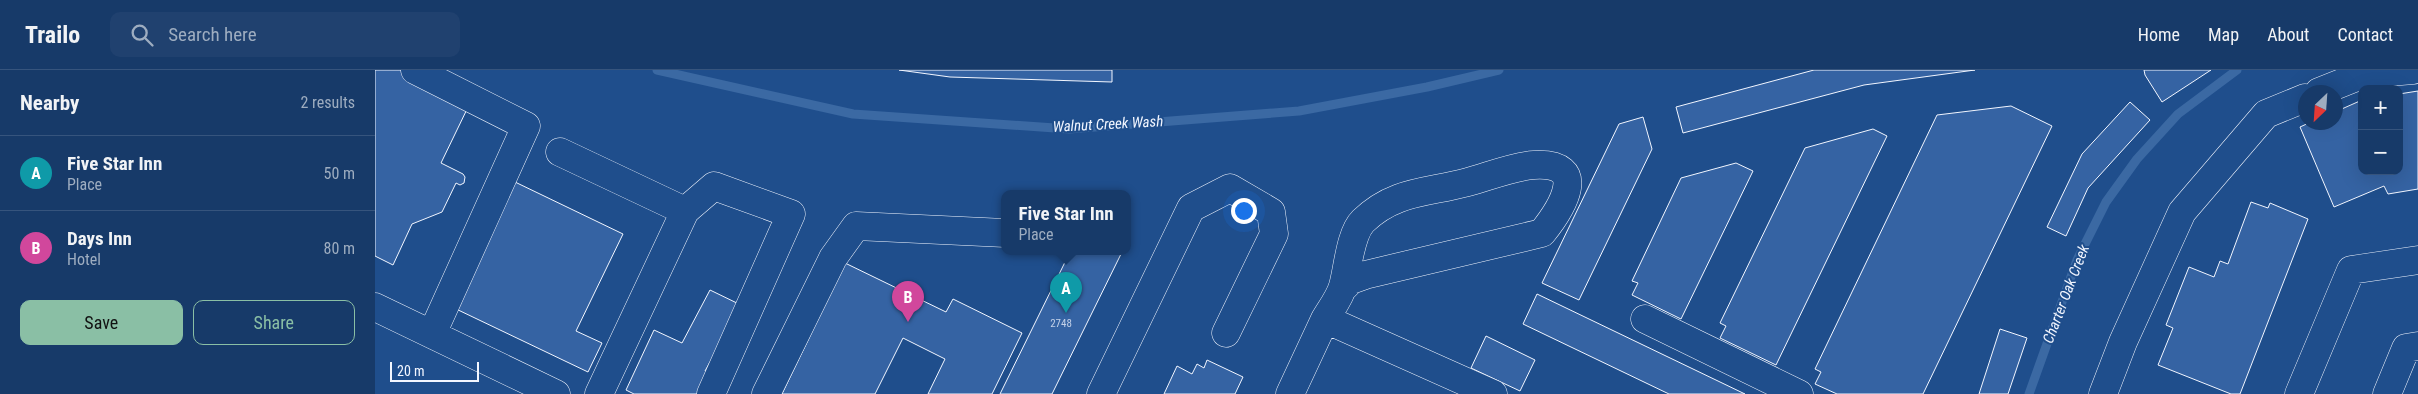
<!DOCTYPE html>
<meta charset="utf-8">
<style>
:root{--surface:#173a69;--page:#20416f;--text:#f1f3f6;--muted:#9eadc0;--line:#36547d;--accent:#8abfa5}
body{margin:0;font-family:"Roboto Condensed",sans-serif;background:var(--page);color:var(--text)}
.controls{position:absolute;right:15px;top:15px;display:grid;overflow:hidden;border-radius:10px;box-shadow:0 5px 20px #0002}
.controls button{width:45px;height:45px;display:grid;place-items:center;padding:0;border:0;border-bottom:1px solid var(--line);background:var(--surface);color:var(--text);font:25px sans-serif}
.compass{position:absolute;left:1923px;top:15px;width:45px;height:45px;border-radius:50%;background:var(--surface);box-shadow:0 5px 20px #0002;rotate:205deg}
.scale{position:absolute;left:15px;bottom:12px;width:89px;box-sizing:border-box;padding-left:5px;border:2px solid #f2f6ff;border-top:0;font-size:14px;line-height:18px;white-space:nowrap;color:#f2f6ff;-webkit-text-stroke:4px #1f4e8c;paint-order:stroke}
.you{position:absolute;left:868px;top:140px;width:18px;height:18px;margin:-12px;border:4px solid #fff;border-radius:50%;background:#1a73e8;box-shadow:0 0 0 8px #1a73e833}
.badge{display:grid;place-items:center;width:32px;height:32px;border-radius:50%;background:var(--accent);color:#fff;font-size:16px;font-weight:700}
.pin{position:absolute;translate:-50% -41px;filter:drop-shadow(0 1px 2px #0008)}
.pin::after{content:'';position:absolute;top:26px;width:18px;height:15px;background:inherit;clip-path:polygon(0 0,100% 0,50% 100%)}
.popup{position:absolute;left:626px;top:120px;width:130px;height:65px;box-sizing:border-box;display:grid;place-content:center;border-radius:10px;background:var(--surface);filter:drop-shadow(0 1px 4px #0005);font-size:16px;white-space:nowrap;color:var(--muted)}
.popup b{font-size:19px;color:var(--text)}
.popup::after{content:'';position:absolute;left:50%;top:100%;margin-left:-10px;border:10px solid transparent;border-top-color:var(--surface)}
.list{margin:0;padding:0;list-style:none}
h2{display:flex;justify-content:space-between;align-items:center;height:65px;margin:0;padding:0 20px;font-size:21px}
h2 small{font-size:16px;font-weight:400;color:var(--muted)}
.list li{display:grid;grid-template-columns:32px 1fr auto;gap:15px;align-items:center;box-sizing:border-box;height:75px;padding:0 20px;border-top:1px solid var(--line)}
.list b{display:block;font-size:19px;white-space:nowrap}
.list p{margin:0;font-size:16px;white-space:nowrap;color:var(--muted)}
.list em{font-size:16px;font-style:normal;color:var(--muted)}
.actions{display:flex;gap:10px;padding:15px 20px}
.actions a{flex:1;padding:11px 0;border:1px solid var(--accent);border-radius:10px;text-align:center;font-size:18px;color:var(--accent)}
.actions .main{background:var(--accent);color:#111}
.icon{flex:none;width:28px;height:28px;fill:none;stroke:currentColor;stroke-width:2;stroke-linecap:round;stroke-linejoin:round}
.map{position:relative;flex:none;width:2043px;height:324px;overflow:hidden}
header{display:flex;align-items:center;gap:30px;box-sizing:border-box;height:70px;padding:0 25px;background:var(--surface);border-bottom:1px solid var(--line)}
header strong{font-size:24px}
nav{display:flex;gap:28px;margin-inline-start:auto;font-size:18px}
.search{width:350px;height:45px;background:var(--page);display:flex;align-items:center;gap:12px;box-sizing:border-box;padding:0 18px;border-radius:10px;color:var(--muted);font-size:19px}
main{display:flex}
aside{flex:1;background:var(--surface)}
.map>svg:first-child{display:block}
</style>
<header>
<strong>Trailo</strong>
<div class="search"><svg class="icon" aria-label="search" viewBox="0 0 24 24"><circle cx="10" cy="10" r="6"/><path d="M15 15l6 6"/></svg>Search here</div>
<nav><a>Home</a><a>Map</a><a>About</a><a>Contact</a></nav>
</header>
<main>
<aside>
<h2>Nearby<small>2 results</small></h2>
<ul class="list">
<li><span class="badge" style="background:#0f9aa8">A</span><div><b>Five Star Inn</b><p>Place</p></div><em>50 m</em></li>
<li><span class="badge" style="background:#d1479c">B</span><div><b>Days Inn</b><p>Hotel</p></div><em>80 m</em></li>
</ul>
<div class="actions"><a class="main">Save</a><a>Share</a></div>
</aside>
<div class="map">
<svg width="2043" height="324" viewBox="0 0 2043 324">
<rect width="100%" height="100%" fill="#1f4e8c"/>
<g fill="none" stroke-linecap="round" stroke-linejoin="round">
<path stroke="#3b69a3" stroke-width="9" d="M282 0 478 44 694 59 924 41 1052 17 1124 0
M1654 324 1702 190 1731 132 1762 89 1803 44 1862 0"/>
</g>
<path fill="#3563a3" stroke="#f2f6ff" d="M0 0H26L95 33 66 93 88 104 90 107 89 113 85 115 81 113 67 142 37 154 18 195 0 186Z
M524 0H737V12L575 7Z
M1439 0H1600L1489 15 1308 63 1301 37Z
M1769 0H1836L1787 32 1770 5Z
M2043 21V119L2013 124 2009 116 1959 137 1925 57 1936 52H1960V42L1987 30V101H2024V24Z
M1755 32 1775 50 1713 118 1691 166 1672 157 1707 84Z
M1636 36 1677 56 1548 324H1462L1440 314 1446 302 1440 299 1562 45Z
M1268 47 1277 79 1204 230 1167 213 1244 54Z
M1498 59 1512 66 1401 295 1345 268 1351 256 1345 253 1430 78Z
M1361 93 1378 101 1306 249 1257 225 1263 213 1257 211 1306 108Z
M140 112 248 164 201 261 227 273 213 302 79 238Z
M1876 132 1893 138 1895 133 1933 149 1865 324H1856L1783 295 1798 258 1791 255 1814 197 1839 207 1845 191 1853 194Z
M695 182H747L677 324H625Z
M470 193 571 242 578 229 647 263 617 324H553L570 289 528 268 500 324H407Z
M335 220 368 236 340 295 335 292 330 301 334 303 324 324H259L251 320 279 260 307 273Z
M1162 224 1370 324H1294L1148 254Z
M1625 259 1652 268 1633 324H1604Z
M1111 266 1160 290 1145 321 1096 298Z
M832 290 868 307 860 324H789L802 296 817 304 822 294 829 298Z"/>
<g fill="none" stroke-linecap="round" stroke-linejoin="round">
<defs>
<path id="minor" d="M40 0 151 56 57 264
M1944 22 1989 4 2038 0
M185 82 310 141
M0 237 181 324
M950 249C956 239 965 227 968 216 973 198 975 164 988 151 1020 120 1053 123 1093 112 1112 107 1139 96 1159 95 1216 92 1187 138 1167 163L990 205 976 210 968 218
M1270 249 1424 324
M224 324 310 141 339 116 416 144 336 324
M391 324 458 188 481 156 630 163
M726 324 816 138 855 118 896 142 899 164 851 263
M915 324 950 249 1118 324
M1728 324 1748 272 1807 142 1891 44 1930 28
M1924 324 1976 200 2043 190
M2012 324 2031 278 2043 276"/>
</defs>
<use href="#minor" stroke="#f2f6ff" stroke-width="29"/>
<use href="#minor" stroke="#1f4e8c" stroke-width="28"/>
</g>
<g text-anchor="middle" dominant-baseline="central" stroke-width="4" stroke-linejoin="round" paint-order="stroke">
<g font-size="11" fill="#c3d1e8">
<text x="686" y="253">2748</text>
</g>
<g font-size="15" font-style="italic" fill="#f2f6ff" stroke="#1f4e8c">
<text transform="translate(733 54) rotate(-3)">Walnut Creek Wash</text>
<text transform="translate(1691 224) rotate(-69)">Charter Oak Creek</text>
</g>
</g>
</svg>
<div class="controls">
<button>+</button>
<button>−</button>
</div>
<svg class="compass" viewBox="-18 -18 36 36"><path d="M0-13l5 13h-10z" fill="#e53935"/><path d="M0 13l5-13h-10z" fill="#9eadc0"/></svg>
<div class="scale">20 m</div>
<div class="you"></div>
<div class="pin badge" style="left:691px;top:243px;background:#0f9aa8">A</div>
<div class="popup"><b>Five Star Inn</b>Place</div>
<div class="pin badge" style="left:533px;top:252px;background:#d1479c">B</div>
</div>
</main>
